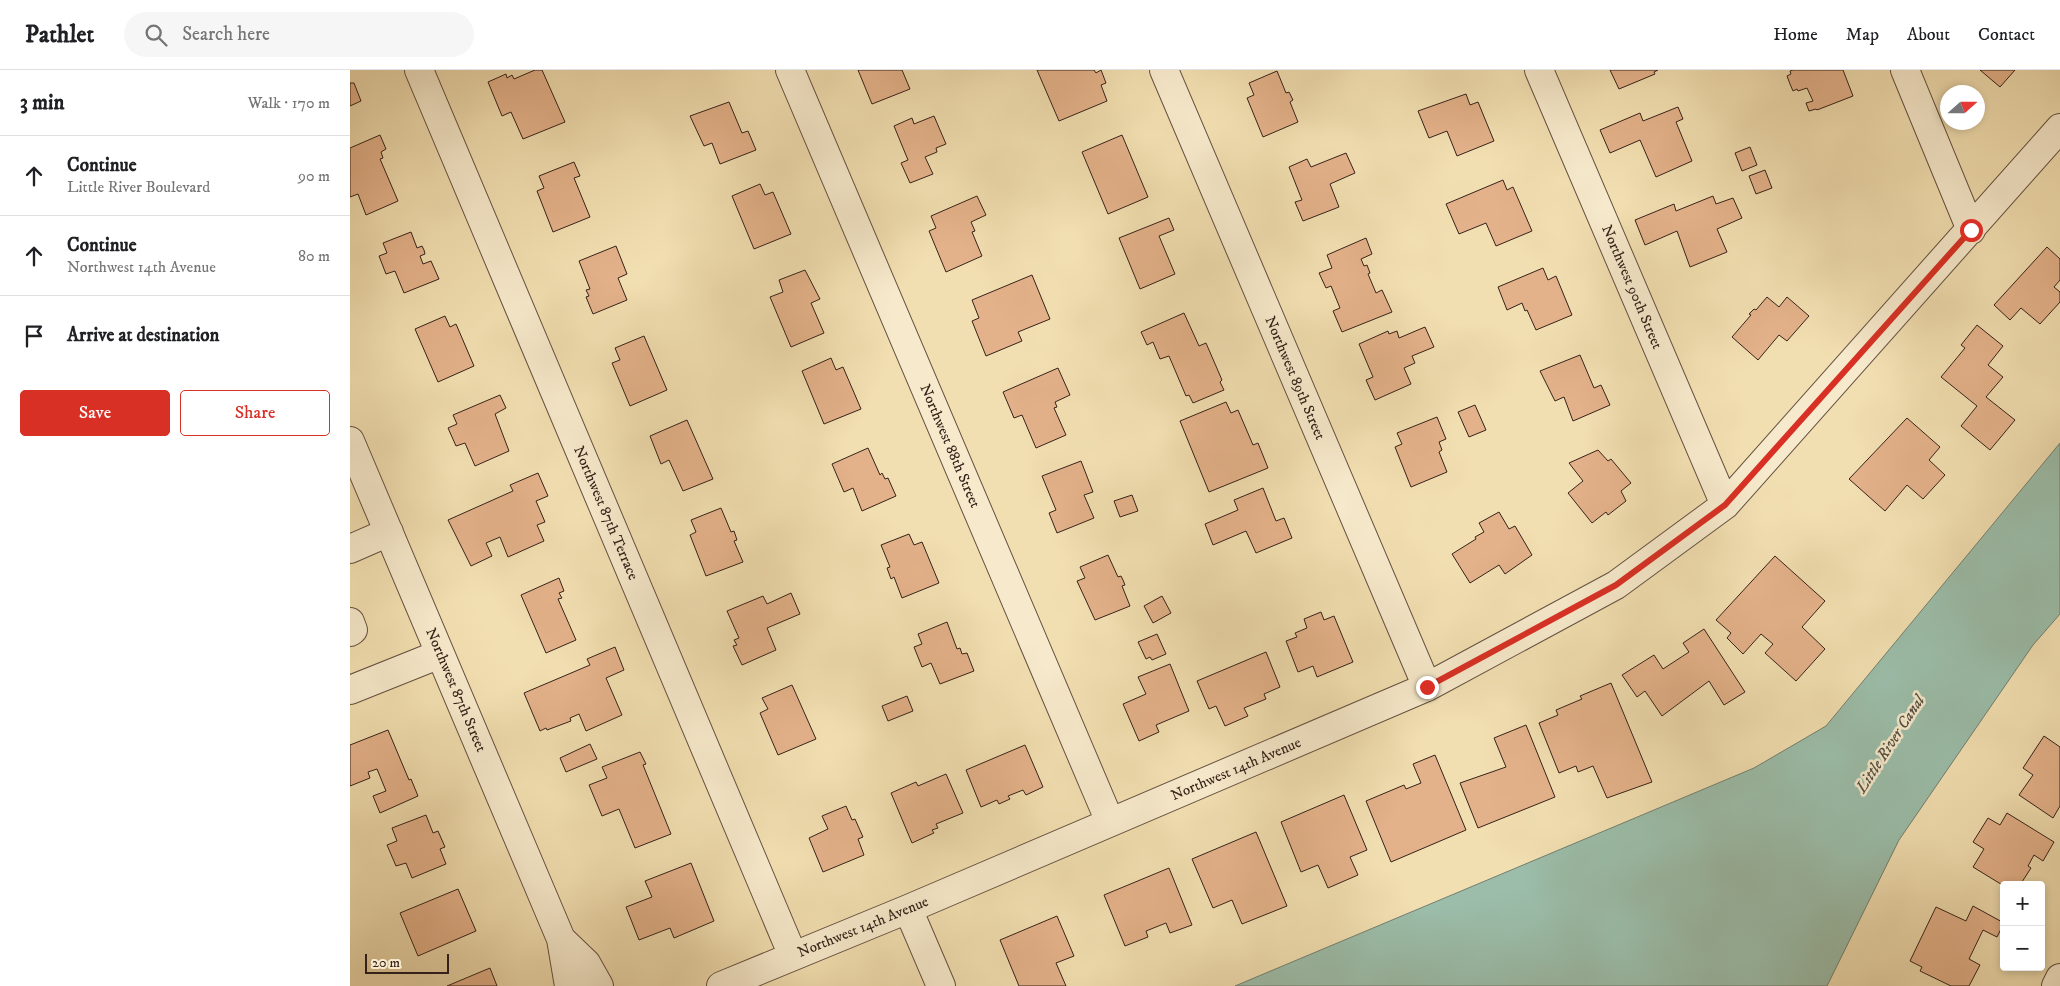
<!DOCTYPE html>
<meta charset="utf-8">
<style>
:root{--surface:#fff;--page:#f6f6f6;--text:#202124;--muted:#757577;--line:#e0e0e0;--accent:#d93025}
body{margin:0;font-family:"IM FELL DW Pica",serif;background:var(--page);color:var(--text)}
.controls{position:absolute;right:15px;bottom:15px;display:grid;overflow:hidden;border-radius:5px;box-shadow:0 2px 8px #0003}
.controls button{width:45px;height:45px;display:grid;place-items:center;padding:0;border:0;border-bottom:1px solid var(--line);background:var(--surface);color:var(--text);font:25px sans-serif}
.compass{position:absolute;left:1590px;top:15px;width:45px;height:45px;border-radius:50%;background:var(--surface);box-shadow:0 2px 8px #0003;rotate:69deg}
.scale{position:absolute;left:15px;bottom:12px;width:84px;box-sizing:border-box;padding-left:5px;border:2px solid #36221a;border-top:0;font-size:14px;line-height:18px;white-space:nowrap;color:#36221a;-webkit-text-stroke:4px #f7eacc;paint-order:stroke}
.stop{position:absolute;width:15px;height:15px;margin:-11px;border:4px solid #d93025;border-radius:50%;background:#fff}
.stop.end{background:#d93025;border-color:#fff;box-shadow:0 1px 5px #0008}
.list{margin:0;padding:0;list-style:none}
h2{display:flex;justify-content:space-between;align-items:center;height:65px;margin:0;padding:0 20px;font-size:21px}
h2 small{font-size:16px;font-weight:400;color:var(--muted)}
.list li{display:grid;grid-template-columns:32px 1fr auto;gap:15px;align-items:center;box-sizing:border-box;height:80px;padding:0 20px;border-top:1px solid var(--line)}
.list b{display:block;font-size:19px;white-space:nowrap}
.list p{margin:0;font-size:16px;white-space:nowrap;color:var(--muted)}
.list em{font-size:16px;font-style:normal;color:var(--muted)}
.actions{display:flex;gap:10px;padding:15px 20px}
.actions a{flex:1;padding:11px 0;border:1px solid var(--accent);border-radius:5px;text-align:center;font-size:18px;color:var(--accent)}
.actions .main{background:var(--accent);color:#fff}
.icon{flex:none;width:28px;height:28px;fill:none;stroke:currentColor;stroke-width:2;stroke-linecap:round;stroke-linejoin:round}
.map{position:relative;flex:none;width:1710px;height:916px;overflow:hidden}
header{display:flex;align-items:center;gap:30px;box-sizing:border-box;height:70px;padding:0 25px;background:var(--surface);border-bottom:1px solid var(--line)}
header strong{font-size:24px}
nav{display:flex;gap:28px;margin-inline-start:auto;font-size:18px}
.search{width:350px;height:45px;background:var(--page);display:flex;align-items:center;gap:12px;box-sizing:border-box;padding:0 18px;border-radius:28px;color:var(--muted);font-size:19px}
main{display:flex}
aside{flex:1;background:var(--surface)}
.map>svg:first-child{display:block}
</style>
<header>
<strong>Pathlet</strong>
<div class="search"><svg class="icon" aria-label="search" viewBox="0 0 24 24"><circle cx="10" cy="10" r="6"/><path d="M15 15l6 6"/></svg>Search here</div>
<nav><a>Home</a><a>Map</a><a>About</a><a>Contact</a></nav>
</header>
<main>
<aside>
<h2>3 min<small>Walk · 170 m</small></h2>
<ul class="list">
<li><svg class="icon" aria-label="ahead" viewBox="0 0 24 24"><path d="M12 20V5M6 11l6-6 6 6"/></svg><div><b>Continue</b><p>Little River Boulevard</p></div><em>90 m</em></li>
<li><svg class="icon" aria-label="ahead" viewBox="0 0 24 24"><path d="M12 20V5M6 11l6-6 6 6"/></svg><div><b>Continue</b><p>Northwest 14th Avenue</p></div><em>80 m</em></li>
<li><svg class="icon" aria-label="arrive" viewBox="0 0 24 24"><path d="M6 21V4h12l-3 4 3 4H6"/></svg><div><b>Arrive at destination</b></div></li>
</ul>
<div class="actions"><a class="main">Save</a><a>Share</a></div>
</aside>
<div class="map">
<svg width="1710" height="916" viewBox="0 0 1710 916">
<rect width="100%" height="100%" fill="#f2dfb1"/>
<filter id="stains"><feTurbulence type="fractalNoise" baseFrequency=".004" numOctaves="4"/><feColorMatrix values="0 0 0 0 .2 0 0 0 0 .09 0 0 0 0 .02 0 0 0 .5 -.17"/></filter>
<radialGradient id="worn" r=".72"><stop offset=".6" stop-color="#630" stop-opacity="0"/><stop offset="1" stop-color="#630" stop-opacity=".3"/></radialGradient>
<path fill="#9bbda9" stroke="#737f70" d="M1710 373V544L1683 575 1549 770 1477 916H885L1404 698 1476 656Z"/>
<path fill="#e4b28a" stroke="#36221a" d="M185 0H192L215 52 173 69 161 42 152 46 138 12 156 4 157 8 162 5 164 9Z
M508 0H552L560 19 522 34Z
M687 0H744L746 3 751 0 756 13 751 15 757 31 709 51Z
M1260 0H1308L1304 2 1305 4 1269 19Z
M1443 0H1493L1503 26 1467 40 1466 39 1459 41 1456 33 1463 31 1457 18 1448 21 1447 19 1443 21 1440 14 1437 6 1441 4 1440 1Z
M1630 0H1665L1650 17Z
M927 1 936 23 939 22 943 30 940 32 948 52 913 67 897 28 904 25 899 13Z
M0 13H4L11 31 0 36Z
M1116 24 1120 35 1128 32 1144 71 1107 86 1097 61 1079 68 1068 41Z
M379 32 392 63 398 61 406 80 370 94 362 73 354 76 340 46Z
M1328 37 1333 49 1326 52 1342 91 1306 107 1290 70 1260 83 1250 60 1290 43 1293 51Z
M584 46 596 74 586 78 587 82 575 87 583 104 560 113 551 93 558 90 544 56 562 48 564 54Z
M30 65 36 79 31 82 33 88 30 89 48 131 16 145 8 124 0 127V78Z
M772 65 798 127 758 144 732 82Z
M1400 77 1407 95 1392 101 1385 83Z
M996 83 1005 103 980 114 989 137 953 151 945 132 952 130 939 97 957 89 961 97Z
M224 92 230 106 224 108 240 147 203 162 187 121 194 118 189 106Z
M1415 100 1422 118 1406 124 1399 106Z
M1153 110 1157 120 1163 117 1182 161 1146 176 1136 153 1109 164 1096 134Z
M410 114 415 125 423 122 441 164 404 179 382 126Z
M627 126 636 145 621 152 625 161 622 162 632 186 596 202 579 161 586 158 581 146Z
M1363 126 1366 134 1383 128 1392 148 1367 159 1377 182 1340 197 1327 161 1295 175 1285 150 1324 134 1326 141Z
M819 148 824 160 809 166 825 204 790 219 769 168Z
M61 162 67 178 72 176 74 180 75 184 70 186 73 194 81 191 89 209 54 223 45 201 36 204 29 186 37 183 33 173Z
M1016 168 1022 184 1011 189 1014 196 1017 195 1020 203 1018 204 1026 223 1032 220 1042 242 992 262 983 241 990 238 981 216 976 218 969 203 982 198 977 185Z
M266 176 277 204 268 208 277 230 243 244 236 227 239 226 236 220 240 219 229 191Z
M1697 177 1710 189V210L1704 217 1710 222V232L1690 254 1671 238 1660 250 1644 235Z
M1193 198 1198 210 1206 206 1222 245 1186 260 1177 240 1175 241 1172 233 1157 240 1148 217Z
M455 200 470 229 461 233 474 263 441 277 420 227 433 222 429 210Z
M682 205 700 249 668 262 672 271 636 286 622 251 629 248 622 230Z
M1417 227 1429 237 1437 227 1459 246 1437 271 1429 265 1408 290 1382 267 1401 245 1399 244 1404 239 1406 240Z
M834 243 849 276 856 273 872 310 870 312 874 320 843 333 839 325 836 326 819 286 810 289 803 272 797 275 791 262Z
M95 246 100 257 106 254 124 296 88 312 65 259Z
M1627 255 1653 276 1638 295 1653 307 1636 327 1665 350 1640 380 1611 356 1627 336 1591 307 1615 278 1611 275Z
M1075 257 1084 277 1062 286 1065 293 1054 298 1061 314 1025 330 1016 310 1023 307 1009 274 1038 261 1039 264 1047 261 1049 268Z
M294 266 317 320 280 336 262 293 270 290 265 278Z
M1230 285 1244 318 1251 315 1260 335 1223 351 1214 327 1205 331 1190 301Z
M481 288 486 300 493 297 511 339 474 354 452 301Z
M708 298 720 325 705 332 707 337 704 338 716 365 686 378 672 345 664 348 653 322Z
M150 325 156 338 145 344 159 381 125 396 115 373 106 376 98 358 107 354 103 345Z
M876 332 881 343 888 340 903 375 908 373 918 398 859 422 830 351Z
M1125 335 1136 360 1119 367 1108 342Z
M1087 347 1096 369 1089 372 1092 380 1089 382 1097 402 1061 417 1045 377 1052 374 1047 363Z
M1557 348 1590 377 1579 390 1595 405 1573 429 1557 415 1535 441 1499 409Z
M337 350 363 409 333 421 319 390 311 394 300 366Z
M518 378 530 405 532 403 535 409 538 408 546 426 512 441 503 418 494 422 482 394Z
M1248 380 1258 391 1261 389 1281 413 1271 421 1276 431 1258 445 1256 442 1242 453 1218 423 1233 411 1219 393Z
M731 391 743 422 734 425 744 448 707 463 699 443 706 440 692 406Z
M188 403 198 426 186 431 195 452 187 455 194 471 158 487 150 467 136 473 142 486 121 496 98 450 163 421 160 415Z
M913 418 926 451 934 448 942 468 906 483 896 461 863 475 855 454 888 440 884 430Z
M782 425 788 441 770 447 764 431Z
M371 438 381 462 384 461 387 470 384 471 393 492 356 506 340 465 346 462 341 450Z
M1149 442 1159 459 1165 456 1182 485 1155 504 1149 495 1120 513 1102 484 1126 469 1125 467 1134 462 1129 453Z
M559 464 564 475 572 472 589 513 552 528 544 507 541 509 537 498 540 497 531 475Z
M758 485 768 507 771 506 773 510 775 515 772 516 780 536 745 550 727 511 735 508 730 497Z
M1425 486 1475 531 1452 557 1475 579 1446 611 1415 583 1423 574 1411 564 1393 584 1377 568 1381 563 1366 550Z
M209 508 214 521 209 523 212 528 208 529 226 570 196 583 171 525Z
M441 523 450 544 417 558 426 580 392 595 383 576 387 575 384 570 389 568 377 541 413 526 417 534Z
M812 526 821 543 803 553 794 536Z
M971 542 974 550 984 546 1003 592 967 607 963 596 948 602 936 571 947 567 945 563 957 558 954 549Z
M597 552 607 579 610 578 612 584 617 583 624 601 590 614 581 593 572 597 564 577 572 574 568 564Z
M1354 559 1395 622 1374 635 1359 611 1312 646 1295 621 1287 627 1272 605 1304 585 1313 599 1339 582 1333 573Z
M807 564 816 584 802 590 800 587 796 589 788 572Z
M265 577 274 600 256 608 272 645 236 661 229 644 220 648 221 651 197 660 196 658 190 661 174 623 240 595 237 589Z
M916 582 930 617 914 624 916 629 894 638 898 646 875 656 866 636 859 639 847 611Z
M820 594 839 641 806 655 809 662 789 671 773 634 796 624 788 607Z
M1261 613 1302 712 1257 728 1243 696 1228 702 1226 696 1209 703 1189 653 1208 645 1206 640 1232 629 1230 626Z
M442 615 466 669 428 685 410 643 418 639 412 628Z
M557 626 563 641 538 651 532 636Z
M1176 655 1205 727 1128 758 1110 713 1156 697 1144 668Z
M38 660 59 710 61 709 68 726 30 743 23 726 36 721 27 699 18 702 20 708 0 716V675Z
M1694 666 1710 677V736L1703 748 1669 725 1683 705 1673 698Z
M240 674 247 689 216 702 210 688Z
M675 675 693 717 676 725 673 720 658 726 660 729 649 734 647 730 631 737 616 700Z
M290 682 296 694 293 695 321 764 285 778 269 739 252 746 239 715 257 708 252 697Z
M1085 685 1116 760 1041 792 1016 731 1054 715 1056 719 1071 713 1063 694Z
M596 704 613 743 586 754 588 758 582 760 584 763 562 773 541 723 566 712 568 716Z
M994 725 1017 780 1000 787 1008 805 978 818 968 795 951 802 931 752Z
M496 736 502 750 505 749 513 767 508 769 514 785 473 802 459 768 478 759 472 746Z
M1657 743 1704 772 1693 791 1684 785 1678 796 1681 798 1670 815 1654 816 1623 797 1634 779 1623 772 1638 748 1650 755Z
M76 745 83 763 88 761 95 777 90 779 96 794 62 808 56 793 46 796 37 775 47 771 42 758Z
M906 762 937 836 892 854 882 830 863 838 842 789Z
M341 793 364 851 324 868 320 858 289 870 276 837 302 827 295 811Z
M819 798 842 855 820 863 816 853 796 861 798 867 775 876 754 825Z
M108 819 126 861 68 886 50 843Z
M1623 836 1654 853 1647 867 1633 860 1619 889 1630 895 1619 916H1601L1570 901 1572 897 1560 891 1586 837 1616 851Z
M707 846 724 886 706 893 716 916H669L650 870Z
M140 898 147 916H97Z"/>
<g fill="none" stroke-linecap="round" stroke-linejoin="round">
<defs>
<path id="minor" d="M69 0 443 886
M440 0 760 752
M814 0 1077 617
M1189 0 1375 435
M1555 0 1621 160
M0 371 211 869 219 916
M0 479 39 462
M0 552 3 560 0 562
M0 620 90 584
M558 839 591 916
M211 869 236 893 249 916
M371 916 558 839 1077 617 1266 515 1375 435 1710 58
M1706 916 1710 908"/>
</defs>
<use href="#minor" stroke="#655140" stroke-width="30"/>
<use href="#minor" stroke="#f7eacc" stroke-width="28"/>
</g>
<g fill="none" stroke-linecap="round" stroke-linejoin="round">
<path stroke="#d93025" stroke-width="6" d="M1077 617 1266 515 1375 435 1621 160"/>
</g>
<g text-anchor="middle" dominant-baseline="central" stroke-width="5" stroke-linejoin="round" paint-order="stroke">
<g font-size="15" fill="#36221a" stroke="#f7eacc">
<text transform="translate(1282 217) rotate(67)">Northwest 90th Street</text>
<text transform="translate(945 308) rotate(67)">Northwest 89th Street</text>
<text transform="translate(600 376) rotate(67)">Northwest 88th Street</text>
<text transform="translate(256 443) rotate(67)">Northwest 87th Terrace</text>
<text transform="translate(106 620) rotate(67)">Northwest 87th Street</text>
<text transform="translate(886 699) rotate(-23)">Northwest 14th Avenue</text>
<text transform="translate(513 857) rotate(-22)">Northwest 14th Avenue</text>
</g>
<g font-size="16" font-style="italic" fill="#545045" stroke="#f7eacc">
<text transform="translate(1540 674) rotate(-57)">Little River Canal</text>
</g>
</g>
<rect width="100%" height="100%" filter="url(#stains)"/>
<rect width="100%" height="100%" fill="url(#worn)"/>
</svg>
<div class="controls">
<button>+</button>
<button>−</button>
</div>
<svg class="compass" viewBox="-18 -18 36 36"><path d="M0-13l5 13h-10z" fill="#e53935"/><path d="M0 13l5-13h-10z" fill="#757577"/></svg>
<div class="scale">20 m</div>
<div class="stop" style="left:1621px;top:160px"></div>
<div class="stop end" style="left:1077px;top:617px"></div>
</div>
</main>
